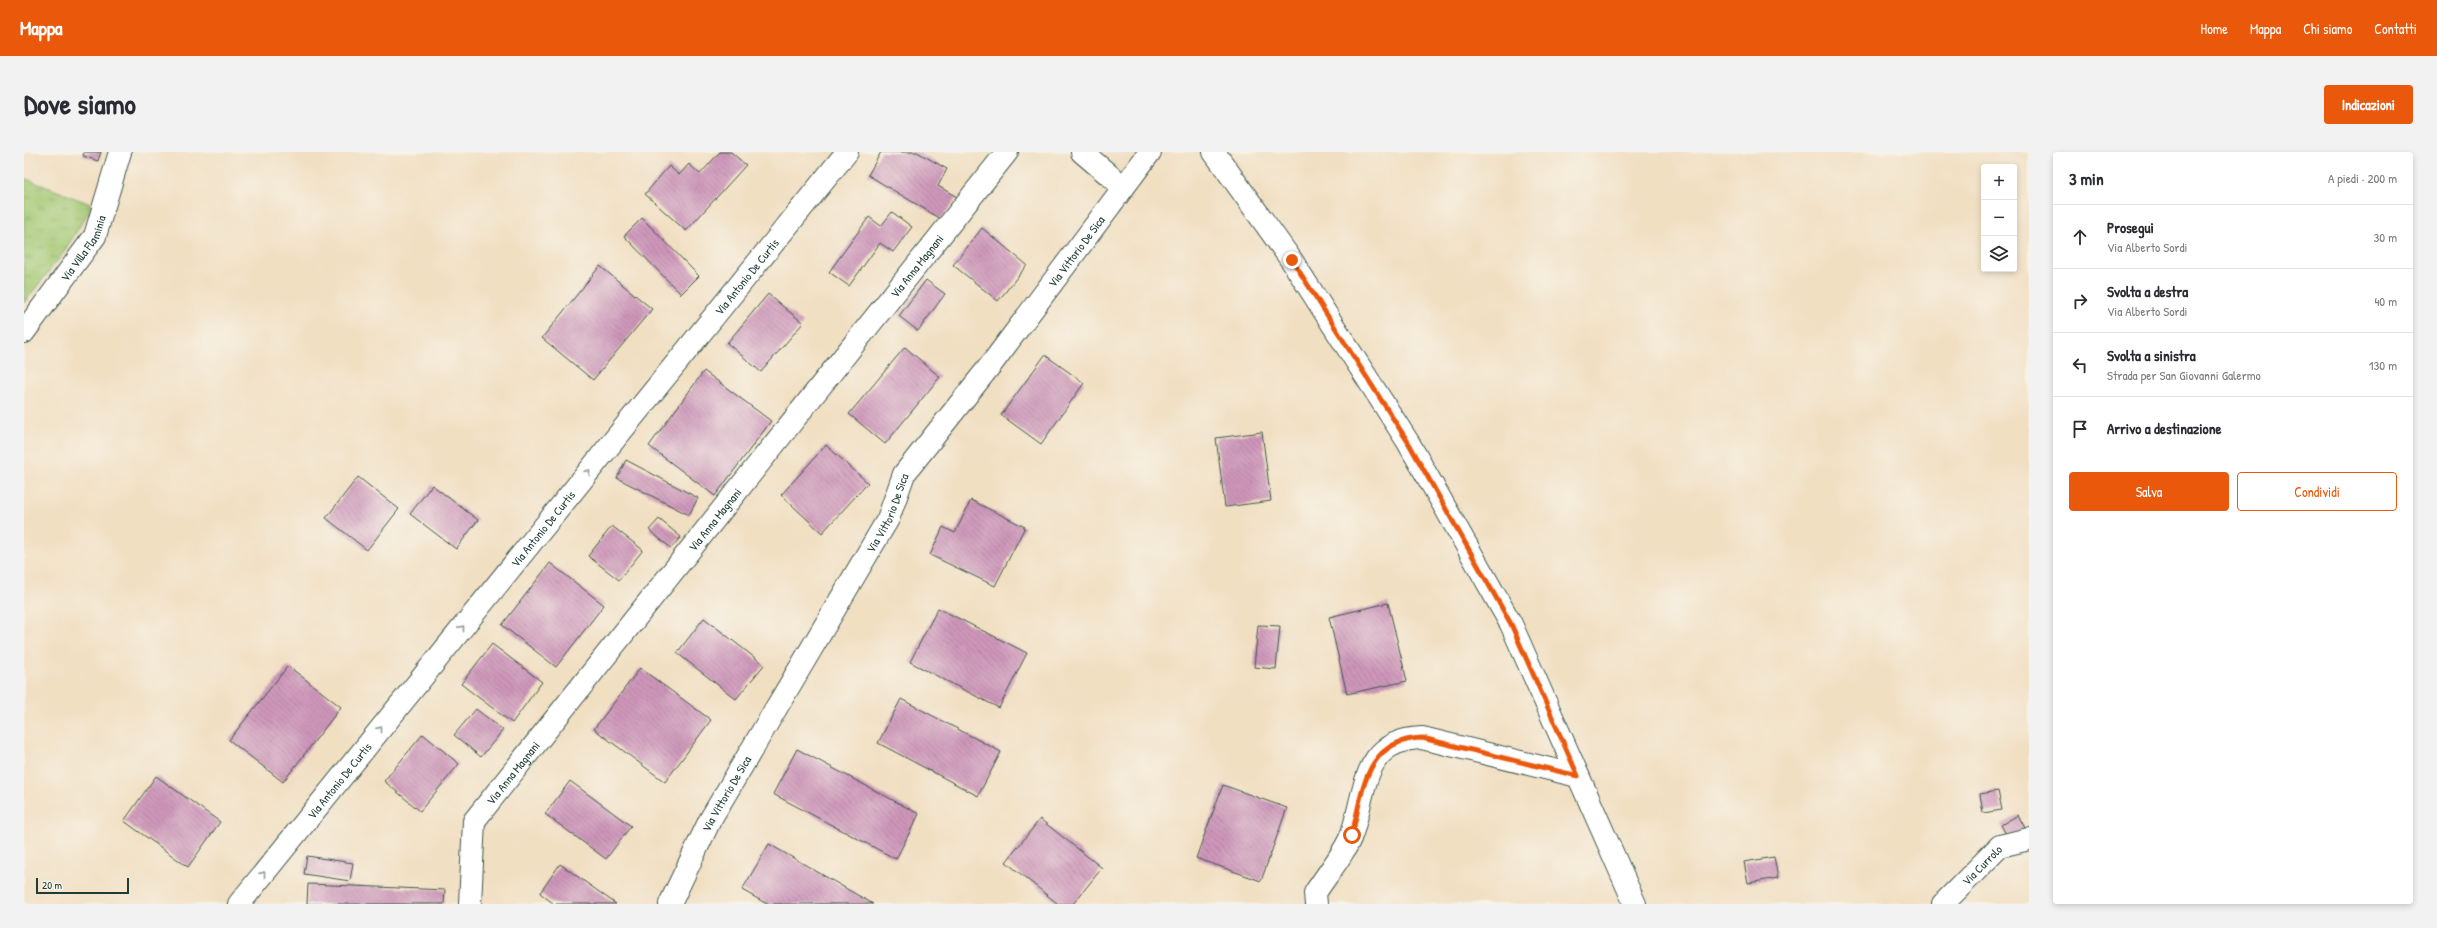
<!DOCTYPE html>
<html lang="it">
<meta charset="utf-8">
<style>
:root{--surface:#fff;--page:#f2f2f3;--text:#2b2b33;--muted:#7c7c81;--line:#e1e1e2;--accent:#ea580c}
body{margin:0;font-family:"Patrick Hand",sans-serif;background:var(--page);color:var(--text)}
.controls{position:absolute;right:12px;top:12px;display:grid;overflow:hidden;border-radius:4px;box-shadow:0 2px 6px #0003}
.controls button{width:36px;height:36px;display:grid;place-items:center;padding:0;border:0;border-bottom:1px solid var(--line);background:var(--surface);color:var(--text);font:20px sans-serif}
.scale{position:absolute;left:12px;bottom:10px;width:93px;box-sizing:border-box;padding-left:4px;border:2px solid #1f3d34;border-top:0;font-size:11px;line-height:14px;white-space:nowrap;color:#1f3d34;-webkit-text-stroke:3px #f7f3e8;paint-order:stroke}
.stop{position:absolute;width:12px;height:12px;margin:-9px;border:3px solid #ea580c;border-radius:50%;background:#fff}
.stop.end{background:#ea580c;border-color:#fff;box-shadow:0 1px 4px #0008}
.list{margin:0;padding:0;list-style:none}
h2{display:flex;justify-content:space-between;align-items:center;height:52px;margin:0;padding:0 16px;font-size:17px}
h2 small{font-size:13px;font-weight:400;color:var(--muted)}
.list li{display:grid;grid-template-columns:26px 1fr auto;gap:12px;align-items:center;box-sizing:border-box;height:64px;padding:0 16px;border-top:1px solid var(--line)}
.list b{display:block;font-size:15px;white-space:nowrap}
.list p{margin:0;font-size:13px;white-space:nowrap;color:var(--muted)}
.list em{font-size:13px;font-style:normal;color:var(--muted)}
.actions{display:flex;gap:8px;padding:12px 16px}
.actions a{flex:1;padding:9px 0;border:1px solid var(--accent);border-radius:4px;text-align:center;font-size:14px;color:var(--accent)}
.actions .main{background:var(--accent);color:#fff}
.icon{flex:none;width:22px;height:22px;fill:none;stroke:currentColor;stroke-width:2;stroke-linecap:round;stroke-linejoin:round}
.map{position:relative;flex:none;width:2005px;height:752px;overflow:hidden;border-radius:4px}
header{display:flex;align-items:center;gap:24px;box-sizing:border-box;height:56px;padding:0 20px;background:var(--accent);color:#fff}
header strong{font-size:19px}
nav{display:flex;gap:22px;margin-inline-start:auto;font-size:14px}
.intro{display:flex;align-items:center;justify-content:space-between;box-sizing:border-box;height:96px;padding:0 24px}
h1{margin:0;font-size:28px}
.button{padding:10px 18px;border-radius:4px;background:var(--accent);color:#fff;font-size:14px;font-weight:700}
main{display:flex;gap:24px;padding:0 24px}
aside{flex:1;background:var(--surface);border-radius:4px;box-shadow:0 2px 6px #0003}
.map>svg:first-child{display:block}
</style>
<header>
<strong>Mappa</strong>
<nav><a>Home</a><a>Mappa</a><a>Chi siamo</a><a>Contatti</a></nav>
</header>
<div class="intro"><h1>Dove siamo</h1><a class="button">Indicazioni</a></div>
<main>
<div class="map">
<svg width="2005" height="752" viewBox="0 0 2005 752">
<defs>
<pattern id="grass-tufts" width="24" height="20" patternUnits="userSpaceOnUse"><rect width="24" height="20" fill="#a2c771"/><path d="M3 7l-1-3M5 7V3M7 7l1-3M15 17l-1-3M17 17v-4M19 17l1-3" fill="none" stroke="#83a35e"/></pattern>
<pattern id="building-back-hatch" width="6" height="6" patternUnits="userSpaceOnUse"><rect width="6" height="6" fill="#ce96ba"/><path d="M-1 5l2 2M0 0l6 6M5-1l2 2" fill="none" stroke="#a77c98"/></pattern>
</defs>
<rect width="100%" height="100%" fill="#f7f3e8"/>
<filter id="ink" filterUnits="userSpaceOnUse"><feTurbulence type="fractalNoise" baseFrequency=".025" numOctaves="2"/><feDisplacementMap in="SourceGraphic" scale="8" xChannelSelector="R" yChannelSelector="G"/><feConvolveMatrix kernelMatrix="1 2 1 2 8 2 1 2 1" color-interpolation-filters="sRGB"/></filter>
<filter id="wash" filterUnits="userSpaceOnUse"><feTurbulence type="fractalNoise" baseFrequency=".012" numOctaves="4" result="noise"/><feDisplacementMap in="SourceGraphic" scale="16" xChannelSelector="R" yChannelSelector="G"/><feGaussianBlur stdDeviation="0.9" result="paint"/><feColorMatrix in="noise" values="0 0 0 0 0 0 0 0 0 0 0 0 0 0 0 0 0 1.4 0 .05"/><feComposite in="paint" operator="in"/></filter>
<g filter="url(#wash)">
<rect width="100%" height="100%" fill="#f1dfc2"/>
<path fill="url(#grass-tufts)" stroke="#608252" d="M0 26 69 53 38 103 0 151Z"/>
<g id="blocks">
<path fill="url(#building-back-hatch)" d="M60 0H77L74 9 59 4Z
M696 0H707L722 13 662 79 621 42 645 14 655 23 665 12 676 22Z
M857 0H893L923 17 914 34 933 45 917 67 844 23Z
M868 60 888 75 869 100 856 91 825 134 805 120 845 65 857 74Z
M618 66 675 124 657 142 600 84Z
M958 76 1003 113 974 149 929 113Z
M576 114 628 157 569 228 518 186Z
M902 128 921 142 894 179 875 164Z
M744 142 779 171 737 220 703 191Z
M881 195 916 225 861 292 825 262Z
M1021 203 1060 231 1017 292 977 263Z
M680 219 747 269 691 344 625 294Z
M1238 280 1247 349 1201 355 1192 286Z
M802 293 844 331 798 381 757 343Z
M602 308 674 346 665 363 593 326Z
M334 325 375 357 343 398 302 366Z
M408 333 454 368 432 397 386 362Z
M947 348 1001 375 971 434 906 403 919 375 931 381Z
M635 367 657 385 647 396 625 378Z
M588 374 619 398 595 428 564 404Z
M526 411 580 453 532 515 478 473Z
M1364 451 1383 529 1323 542 1305 465Z
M914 456 1003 501 975 556 886 510Z
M680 466 740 513 712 547 653 501Z
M1234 473 1256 474 1252 517 1230 515Z
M468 492 518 530 488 571 437 532Z
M264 514 317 555 259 630 205 588Z
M616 516 687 568 641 630 570 577Z
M877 547 977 600 954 644 854 591Z
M452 557 479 578 457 605 430 583Z
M399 582 435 612 396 659 360 629Z
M773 597 895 662 872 707 749 642Z
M132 624 196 670 164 715 100 669Z
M546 629 607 674 582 707 521 662Z
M1199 633 1263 656 1237 729 1172 706Z
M1974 639 1978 658 1959 661 1956 642Z
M1994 663 2001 676 1984 686 1977 673Z
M1016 667 1078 716 1049 752H1034L982 710Z
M745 692 849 752H743L718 738Z
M283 704 329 711 326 729 280 722Z
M1750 705 1754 726 1724 731 1720 710Z
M536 712 592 752H530L516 741Z
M284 732 421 738 420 752H283Z"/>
</g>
</g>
<g filter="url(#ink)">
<use href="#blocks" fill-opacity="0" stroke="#3e5549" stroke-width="1"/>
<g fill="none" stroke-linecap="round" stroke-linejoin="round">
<defs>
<g id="street">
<path d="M1058 0 1099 35"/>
<path id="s1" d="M0 180 71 84 96 0"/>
<path id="s2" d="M215 752 823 0"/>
<path id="s3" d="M446 752 450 669 983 0"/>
<path id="s4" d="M646 752 686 668 864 367 880 322 969 210 1126 0"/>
<path d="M1292 752 1291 741C1301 725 1323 698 1328 681 1343 637 1338 588 1398 586L1554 624"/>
<path id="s5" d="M1919 752 1976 694 2005 687"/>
</g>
<path id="secondary" d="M1190 0 1268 109 1384 290 1487 472 1611 752"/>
</defs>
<use href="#street" stroke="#3e5549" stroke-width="24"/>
<use href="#secondary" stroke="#3e5549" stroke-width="24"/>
<use href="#street" stroke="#fff" stroke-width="22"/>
<use href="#secondary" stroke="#fff" stroke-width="22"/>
</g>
<defs><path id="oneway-chevron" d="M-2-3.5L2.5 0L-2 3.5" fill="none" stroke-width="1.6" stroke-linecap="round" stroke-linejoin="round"/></defs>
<g stroke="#8f9e9a">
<use href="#oneway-chevron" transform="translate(564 320) rotate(-51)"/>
<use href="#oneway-chevron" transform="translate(438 476) rotate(-51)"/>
<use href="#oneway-chevron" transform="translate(356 577) rotate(-51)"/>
<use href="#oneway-chevron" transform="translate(239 722) rotate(-51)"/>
</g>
</g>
<g fill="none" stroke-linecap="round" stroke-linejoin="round" filter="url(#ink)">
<path stroke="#ea580c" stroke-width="5" d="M1268 108 1384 290 1487 472 1554 624 1398 586C1341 588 1339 638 1328 683"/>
</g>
<g text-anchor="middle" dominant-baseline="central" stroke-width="3" stroke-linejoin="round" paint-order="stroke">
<g font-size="12" fill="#1f3d34" stroke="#f7f3e8">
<text stroke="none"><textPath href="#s1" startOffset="103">Via Villa Flaminia</textPath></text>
<text stroke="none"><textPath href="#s4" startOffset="772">Via Vittorio De Sica</textPath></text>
<text stroke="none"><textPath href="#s3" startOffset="793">Via Anna Magnani</textPath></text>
<text stroke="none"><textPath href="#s2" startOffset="807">Via Antonio De Curtis</textPath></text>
<text stroke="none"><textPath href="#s4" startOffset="448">Via Vittorio De Sica</textPath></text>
<text stroke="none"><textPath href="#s3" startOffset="469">Via Anna Magnani</textPath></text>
<text stroke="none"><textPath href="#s2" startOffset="483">Via Antonio De Curtis</textPath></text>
<text stroke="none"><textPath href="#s3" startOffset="145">Via Anna Magnani</textPath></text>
<text stroke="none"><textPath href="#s2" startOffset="159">Via Antonio De Curtis</textPath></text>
<text stroke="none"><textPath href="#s4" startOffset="124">Via Vittorio De Sica</textPath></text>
<text stroke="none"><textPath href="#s5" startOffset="55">Via Currolo</textPath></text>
</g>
</g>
</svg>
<div class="controls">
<button>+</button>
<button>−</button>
<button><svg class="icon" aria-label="layers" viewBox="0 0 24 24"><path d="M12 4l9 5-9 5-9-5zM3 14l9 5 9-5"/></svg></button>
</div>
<div class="scale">20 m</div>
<div class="stop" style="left:1328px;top:683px"></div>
<div class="stop end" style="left:1268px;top:108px"></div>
</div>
<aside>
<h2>3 min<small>A piedi · 200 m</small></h2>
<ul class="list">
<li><svg class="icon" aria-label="ahead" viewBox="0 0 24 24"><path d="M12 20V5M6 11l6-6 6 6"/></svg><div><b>Prosegui</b><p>Via Alberto Sordi</p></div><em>30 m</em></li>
<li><svg class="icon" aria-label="right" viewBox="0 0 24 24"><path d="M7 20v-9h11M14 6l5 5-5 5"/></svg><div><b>Svolta a destra</b><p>Via Alberto Sordi</p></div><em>40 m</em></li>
<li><svg class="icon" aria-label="left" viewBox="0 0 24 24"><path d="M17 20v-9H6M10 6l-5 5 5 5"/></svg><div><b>Svolta a sinistra</b><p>Strada per San Giovanni Galermo</p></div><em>130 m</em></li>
<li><svg class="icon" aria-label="arrive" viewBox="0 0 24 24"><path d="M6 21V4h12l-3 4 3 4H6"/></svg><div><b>Arrivo a destinazione</b></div></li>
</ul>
<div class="actions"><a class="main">Salva</a><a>Condividi</a></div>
</aside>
</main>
